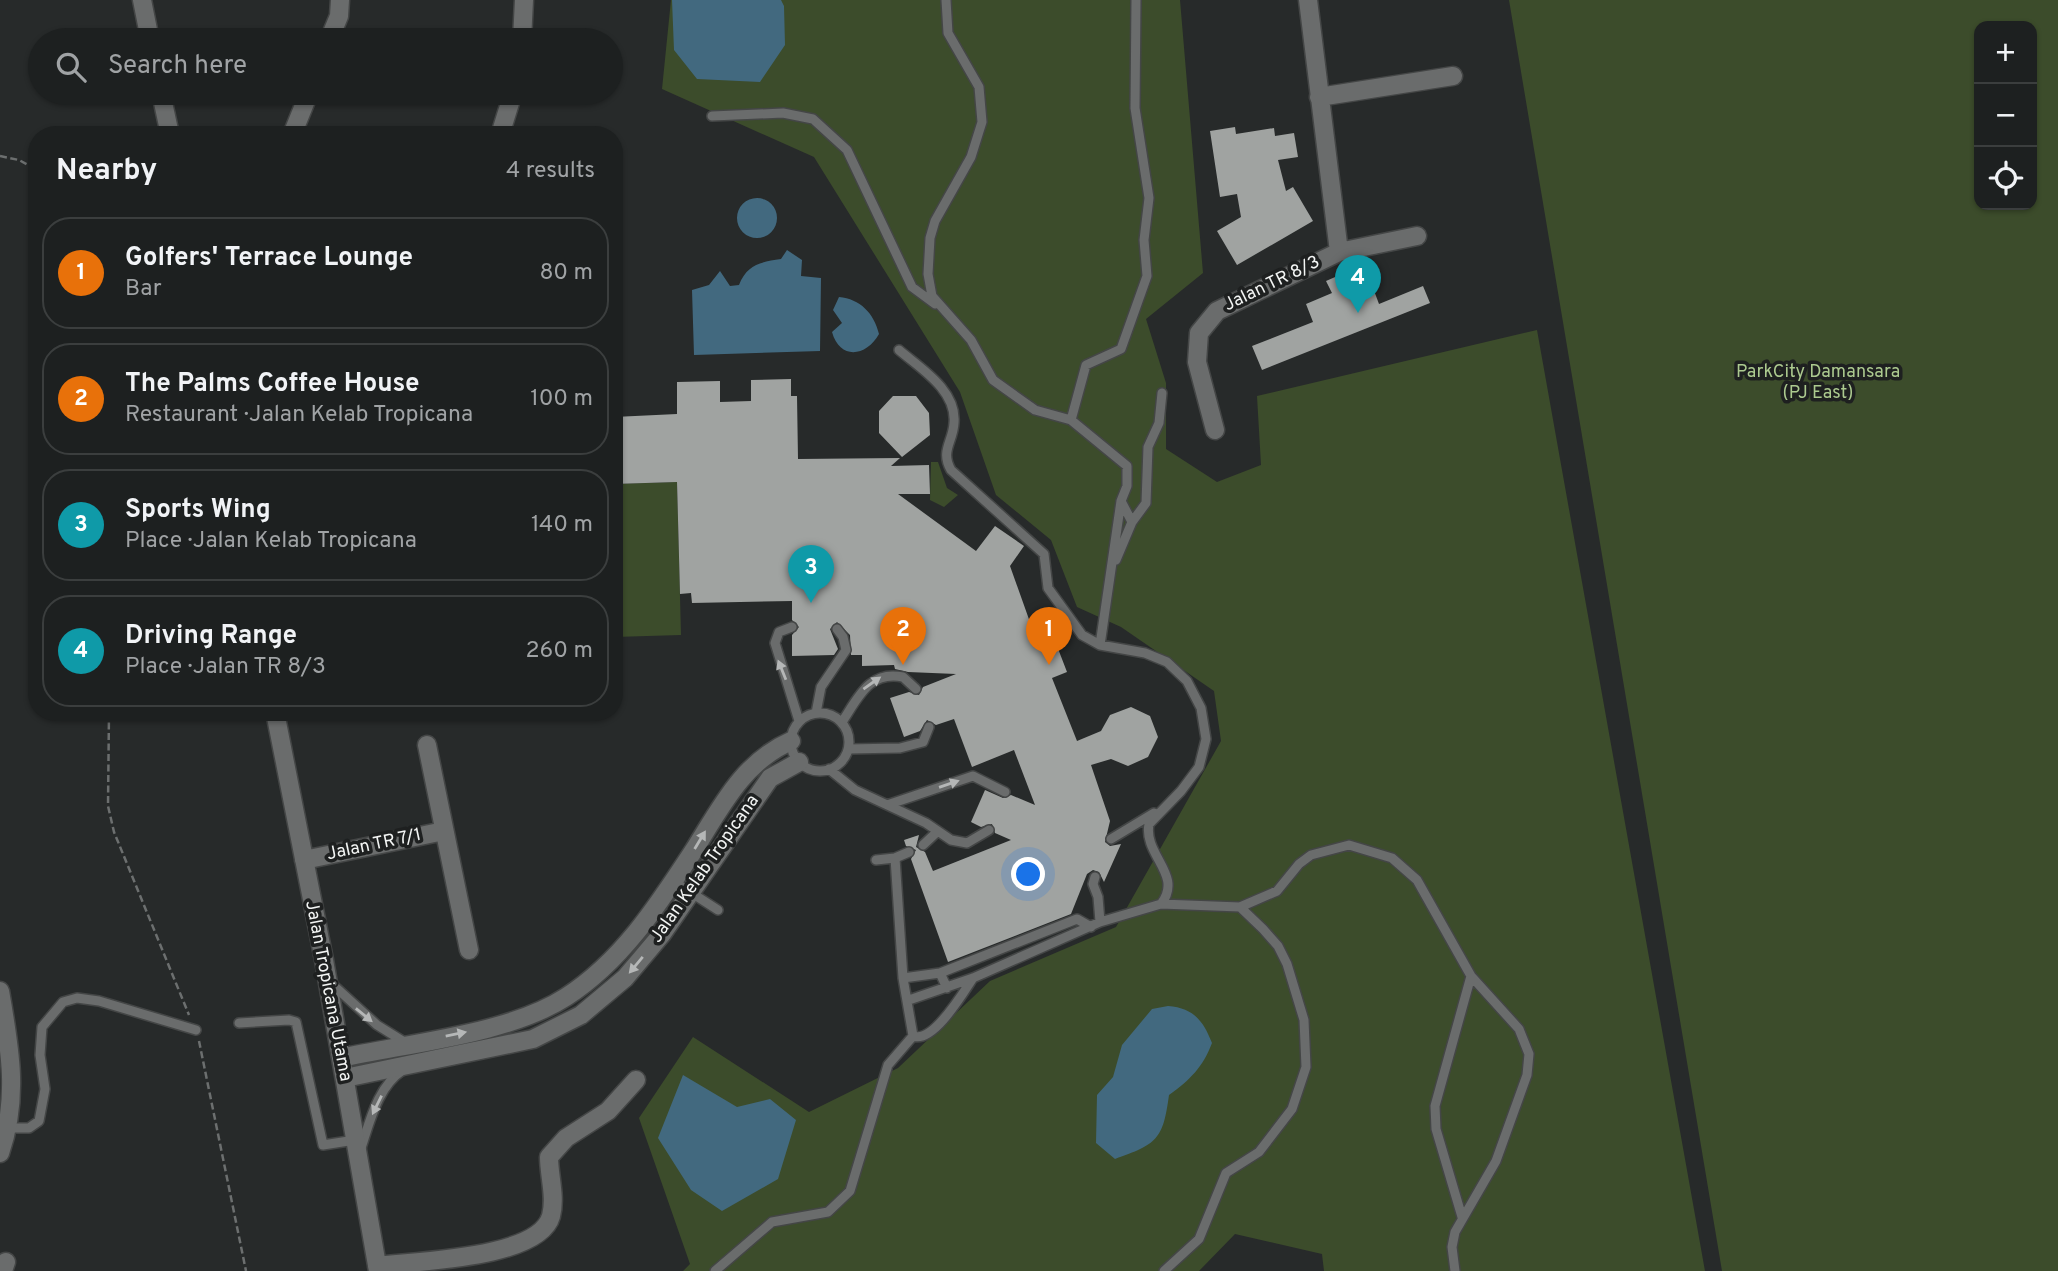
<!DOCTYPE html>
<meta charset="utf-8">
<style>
:root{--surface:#1d2020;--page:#2a2d2d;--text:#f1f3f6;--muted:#a0a3a5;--line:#3b3e3e;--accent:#8c9099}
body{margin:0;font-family:Overpass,sans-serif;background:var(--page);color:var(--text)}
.controls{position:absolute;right:21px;top:21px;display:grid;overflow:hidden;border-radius:14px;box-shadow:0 2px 5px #0004}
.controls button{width:63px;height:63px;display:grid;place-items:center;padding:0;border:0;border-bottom:2px solid var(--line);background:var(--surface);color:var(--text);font:35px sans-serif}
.you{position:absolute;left:1029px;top:875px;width:24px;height:24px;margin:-18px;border:5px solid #fff;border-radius:50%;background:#1a73e8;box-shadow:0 0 0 10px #1a73e833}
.badge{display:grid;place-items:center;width:46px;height:46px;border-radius:50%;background:var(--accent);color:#fff;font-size:23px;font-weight:700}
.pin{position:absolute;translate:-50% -58px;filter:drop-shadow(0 2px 4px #0008)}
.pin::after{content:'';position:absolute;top:37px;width:24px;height:21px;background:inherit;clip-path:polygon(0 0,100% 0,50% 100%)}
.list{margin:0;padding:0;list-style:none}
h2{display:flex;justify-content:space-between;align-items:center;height:91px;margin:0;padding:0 28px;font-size:30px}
h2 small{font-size:23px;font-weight:400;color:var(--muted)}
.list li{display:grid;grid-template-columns:46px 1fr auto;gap:21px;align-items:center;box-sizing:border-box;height:112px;margin:0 14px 14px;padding:0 14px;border:2px solid var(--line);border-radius:28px}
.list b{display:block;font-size:26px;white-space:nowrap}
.list p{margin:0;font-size:23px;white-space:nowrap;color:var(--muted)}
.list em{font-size:23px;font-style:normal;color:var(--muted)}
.icon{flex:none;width:38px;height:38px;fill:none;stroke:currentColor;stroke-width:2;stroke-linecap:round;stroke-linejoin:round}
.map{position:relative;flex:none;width:2058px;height:1271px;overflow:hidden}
.search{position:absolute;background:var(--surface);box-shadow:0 2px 5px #0004;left:28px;top:28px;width:595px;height:77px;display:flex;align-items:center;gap:18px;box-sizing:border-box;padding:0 24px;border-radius:38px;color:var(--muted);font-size:26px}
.panel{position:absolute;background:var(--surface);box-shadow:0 2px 5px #0004;left:28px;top:126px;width:595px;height:595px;border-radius:28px}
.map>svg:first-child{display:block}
</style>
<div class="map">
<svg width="2058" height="1271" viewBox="0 0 2058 1271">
<rect width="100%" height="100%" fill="#272a2a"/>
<path fill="#3c4c2b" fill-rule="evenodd" d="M671 0H1180L1203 273 1146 319 1166 383V449L1217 482 1261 465 1257 396 1537 330 1705 1271H1324L1322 1254 1235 1234 1199 1271H683L690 1264 639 1118 693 1037 809 1112 898 1068 990 981 1116 927 1221 741 1214 691 1121 627 1077 607 1051 540 996 495 960 392 814 157 662 89Z
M1509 0H2058V1271H1722ZM2032 26V205H1979V26Z
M931 462H938L947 488 958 495 944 507 930 500Z
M677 482 681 635 614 637V484Z"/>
<path fill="#42697f" d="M672 0H781L784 6 785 45 760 82 697 79 674 50Z
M737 218a20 20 0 1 1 40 0a20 20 0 1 1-40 0Z
M787 250 802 260 801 276 821 278 820 351 694 355 692 290 709 285 720 271 730 286 739 285C747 264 761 262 781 259Z
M839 297C860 299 874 313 879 334 867 356 840 361 832 332L842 323 833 310Z
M1168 1006C1193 1008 1203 1020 1212 1043 1203 1067 1190 1080 1169 1095 1163 1140 1157 1144 1115 1159L1096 1143 1097 1095 1113 1077 1122 1045 1152 1009Z
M683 1075 737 1107 770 1099 796 1120 778 1179 722 1211 691 1190 658 1138Z"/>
<path fill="#a0a3a1" d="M1235 127 1236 134 1274 128 1275 136 1294 133 1298 157 1278 160 1286 191 1293 187 1313 221 1237 265 1217 231 1241 217 1237 194 1220 197 1210 131Z
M1342 274 1348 288 1370 280 1379 304 1423 286 1430 303 1262 370 1252 346 1313 322 1306 304 1332 293 1326 281Z
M791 379V396H797L798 459 900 458 891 466 929 465 930 494H898L976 551 995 526 1024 546 1010 566 1036 639 1052 633 1067 672 1052 678 1077 741 1101 731 1110 715 1131 707 1150 716 1158 737 1148 757 1128 766 1111 759 1091 765 1110 821 1105 842 1110 846 1121 844 1104 882 1099 872 1093 870 1087 874 1071 914 948 962 911 859 916 850 906 846 904 840 919 835 916 847 925 852 933 871 1011 840 995 833 992 824 981 827 971 822 985 790 1003 798 1011 795 1035 805 1014 750 972 767 954 719 936 725 927 720 920 731 904 737 890 698 909 692 919 695 923 687 956 674 908 672 895 669 894 665 862 666V655H851L850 635 837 622 830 629 838 649 834 655 792 656V635L799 627 792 620V601L692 603 691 593 680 594 677 482 614 484V417L677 414V382L720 381V402L751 401V380Z
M893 396H916L929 413 930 435 902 457 879 433V411Z"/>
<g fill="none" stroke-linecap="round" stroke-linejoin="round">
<defs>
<path id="service" d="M946 0 948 33 979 87 982 122 971 157 935 221 930 238 928 274 932 296 971 340 993 380 1035 410 1071 420 1127 466V486L1121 501 1100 645
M712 116 783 113 813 119 847 150 912 287 935 304
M899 350C920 368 957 390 954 423 953 442 940 451 951 470L1044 554 1048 588 1082 635 1100 645 1145 653 1167 662 1187 681 1201 708 1206 739 1199 767 1181 791 1149 824C1143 855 1184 875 1161 904L1100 922 973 978 909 1000
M1071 420 1086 365 1121 349 1147 276 1144 240 1149 198 1135 108 1136 0
M1132 522 1146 503 1148 447 1159 423 1162 393
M1116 560 1132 522 1121 501
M792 627 779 632 775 643 799 721
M816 713 821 687 846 650 843 637 837 629
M791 742a29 29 0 1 1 58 0a29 29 0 1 1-58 0Z
M842 722C858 698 869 670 903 677L916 689
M848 749 900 748 923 742 929 727
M829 769 855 790 926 823 951 840 967 843 989 830
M890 804 973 776 1005 792
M1111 839 1154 813
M923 845 938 831
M895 858 903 978 913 1036
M876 860 895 858 909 852
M1095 877 1093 884 1098 897 1100 922
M673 881 718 910
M1161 904 1240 907 1277 891 1299 864 1311 855 1349 845 1392 858 1417 880 1471 976 1519 1029 1529 1054 1527 1075 1496 1161 1455 1232 1452 1247 1455 1271
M903 978 940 973
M332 984 377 1025 406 1043
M947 988 940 973 1077 919 1091 927
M239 1023 289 1020 296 1022 323 1145 355 1140
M9 1128H29L39 1121 45 1089 40 1055 42 1027 63 1002 77 998 99 1001 196 1030
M361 1148C370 1121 378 1086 403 1070
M1462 1217 1436 1129 1435 1106 1471 976
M715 1271 772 1222 828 1212 850 1191 888 1065 913 1036C933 1044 963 993 973 978
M1164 1271 1199 1239 1226 1173 1259 1152 1292 1109 1306 1067 1304 1020 1287 964 1278 946 1263 929 1240 907"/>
<path id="minor" d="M142 0 150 40
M329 40 339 16 340 0
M522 40 524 0
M161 93 170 135
M1319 97 1453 76
M292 135 309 93
M500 135 513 93
M1339 252 1417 236
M1215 430 1197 362 1199 333 1217 311 1339 252 1308 0
M275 712 324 960 378 1271
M427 745 469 950
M304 860 444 831
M0 991C10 1048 19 1098 0 1153
M341 1058C409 1043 509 1034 566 997 622 961 658 905 694 850 721 807 743 762 791 741
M345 1078 533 1039 581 1015 625 978 662 934 770 778 799 762
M377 1266C415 1261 539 1259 551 1216 556 1197 549 1176 549 1157L566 1138 608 1111 636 1080
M3 1271 6 1262"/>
</defs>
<use href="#service" stroke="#444646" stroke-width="12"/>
<use href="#minor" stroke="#444646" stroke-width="21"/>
<path stroke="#6c6f6f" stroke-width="2.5" stroke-dasharray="7 3.5" stroke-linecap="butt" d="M0 156 19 160 37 170
M109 712 108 806 114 832 189 1015
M199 1041 246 1271"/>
<use href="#service" stroke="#6a6c6c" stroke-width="9"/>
<use href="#minor" stroke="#6a6c6c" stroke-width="18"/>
</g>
<defs><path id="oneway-solid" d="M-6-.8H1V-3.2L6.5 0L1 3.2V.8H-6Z" transform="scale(1.75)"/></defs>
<g fill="#b5b7b7">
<use href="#oneway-solid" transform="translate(782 670) rotate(-112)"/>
<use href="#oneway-solid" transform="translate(872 683) rotate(-35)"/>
<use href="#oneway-solid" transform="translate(949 784) rotate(-19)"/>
<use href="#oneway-solid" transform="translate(700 840) rotate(-59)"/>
<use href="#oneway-solid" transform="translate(636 965) rotate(130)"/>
<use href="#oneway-solid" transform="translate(364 1015) rotate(39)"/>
<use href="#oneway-solid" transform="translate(456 1034) rotate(-11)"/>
<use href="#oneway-solid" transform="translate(377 1105) rotate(116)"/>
</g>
<g text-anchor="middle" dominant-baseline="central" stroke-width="7" stroke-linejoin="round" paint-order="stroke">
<g font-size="18" fill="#f3f5f4" stroke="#1e2020">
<text transform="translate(1272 284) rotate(-26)">Jalan TR 8/3</text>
<text transform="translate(374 845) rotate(-12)">Jalan TR 7/1</text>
<text transform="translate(705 869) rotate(-55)">Jalan Kelab Tropicana</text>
<text transform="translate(328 991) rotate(79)">Jalan Tropicana Utama</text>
</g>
<g font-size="18" fill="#acca8f" stroke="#1e2020">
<text x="1818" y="372">ParkCity Damansara<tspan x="1818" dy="21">(PJ East)</tspan></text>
</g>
</g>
</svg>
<div class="controls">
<button>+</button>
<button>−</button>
<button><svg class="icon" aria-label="locate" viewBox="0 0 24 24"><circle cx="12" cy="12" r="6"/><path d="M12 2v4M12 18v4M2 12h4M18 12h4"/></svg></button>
</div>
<div class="you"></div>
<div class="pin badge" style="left:1049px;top:665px;background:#e8710a">1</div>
<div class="pin badge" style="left:903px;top:665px;background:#e8710a">2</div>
<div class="pin badge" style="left:811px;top:603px;background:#0f9aa8">3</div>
<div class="pin badge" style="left:1358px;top:313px;background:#0f9aa8">4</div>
<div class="search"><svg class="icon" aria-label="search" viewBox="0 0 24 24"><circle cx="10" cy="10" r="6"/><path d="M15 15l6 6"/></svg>Search here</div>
<section class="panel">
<h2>Nearby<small>4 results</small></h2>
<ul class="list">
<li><span class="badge" style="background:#e8710a">1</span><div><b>Golfers' Terrace Lounge</b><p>Bar</p></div><em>80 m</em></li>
<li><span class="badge" style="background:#e8710a">2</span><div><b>The Palms Coffee House</b><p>Restaurant · Jalan Kelab Tropicana</p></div><em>100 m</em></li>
<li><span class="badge" style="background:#0f9aa8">3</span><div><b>Sports Wing</b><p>Place · Jalan Kelab Tropicana</p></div><em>140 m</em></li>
<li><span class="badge" style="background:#0f9aa8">4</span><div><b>Driving Range</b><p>Place · Jalan TR 8/3</p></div><em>260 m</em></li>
</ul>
</section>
</div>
